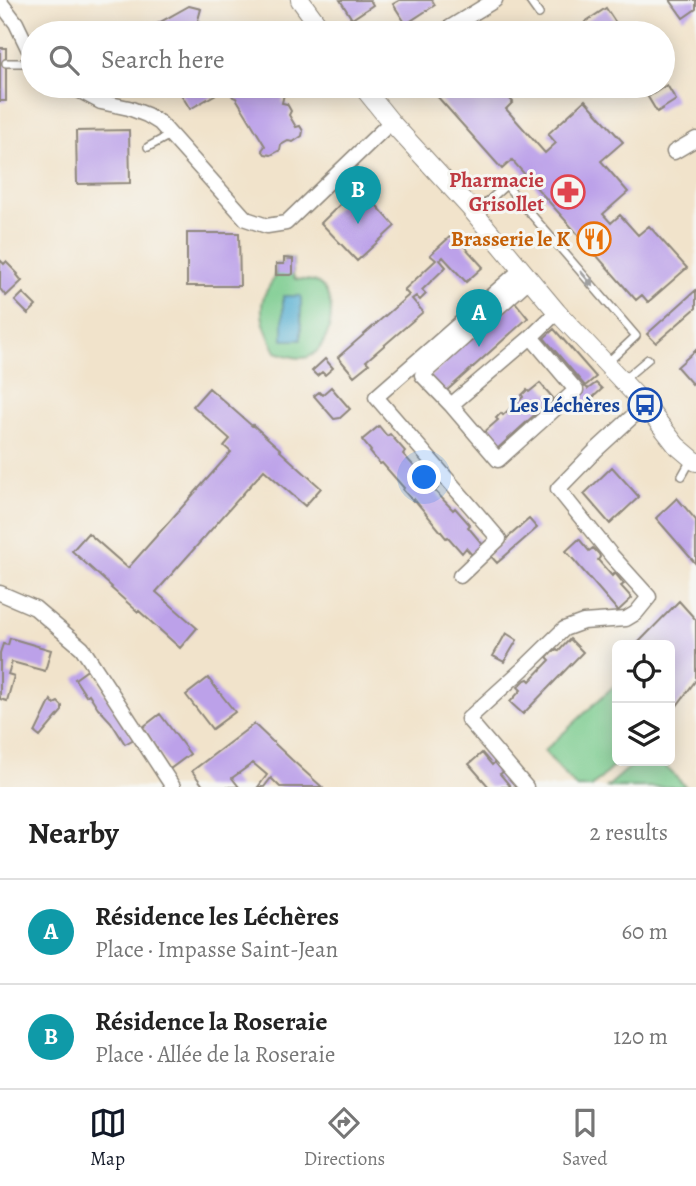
<!DOCTYPE html>
<meta charset="utf-8">
<style>
:root{--surface:#fff;--page:#f2f2f2;--text:#222;--muted:#767676;--line:#e0e0e0;--accent:#111827}
body{margin:0;font-family:Alegreya,serif;background:var(--page);color:var(--text)}
.controls{position:absolute;right:21px;bottom:21px;display:grid;overflow:hidden;border-radius:10px;box-shadow:0 4px 18px #0003}
.controls button{width:63px;height:63px;display:grid;place-items:center;padding:0;border:0;border-bottom:2px solid var(--line);background:var(--surface);color:var(--text);font:35px sans-serif}
.you{position:absolute;left:425px;top:478px;width:24px;height:24px;margin:-18px;border:5px solid #fff;border-radius:50%;background:#1a73e8;box-shadow:0 0 0 10px #1a73e833}
.badge{display:grid;place-items:center;width:46px;height:46px;border-radius:50%;background:var(--accent);color:#fff;font-size:23px;font-weight:700}
.pin{position:absolute;translate:-50% -58px;filter:drop-shadow(0 2px 4px #0008)}
.pin::after{content:'';position:absolute;top:37px;width:24px;height:21px;background:inherit;clip-path:polygon(0 0,100% 0,50% 100%)}
.list{margin:0;padding:0;list-style:none}
h2{display:flex;justify-content:space-between;align-items:center;height:91px;margin:0;padding:0 28px;font-size:30px}
h2 small{font-size:23px;font-weight:400;color:var(--muted)}
.list li{display:grid;grid-template-columns:46px 1fr auto;gap:21px;align-items:center;box-sizing:border-box;height:105px;padding:0 28px;border-top:2px solid var(--line)}
.list b{display:block;font-size:26px;white-space:nowrap}
.list p{margin:0;font-size:23px;white-space:nowrap;color:var(--muted)}
.list em{font-size:23px;font-style:normal;color:var(--muted)}
.icon{flex:none;width:38px;height:38px;fill:none;stroke:currentColor;stroke-width:2;stroke-linecap:round;stroke-linejoin:round}
.map{position:relative;flex:none;width:696px;height:787px;overflow:hidden}
.search{position:absolute;background:var(--surface);box-shadow:0 4px 18px #0003;left:21px;right:21px;top:21px;height:77px;display:flex;align-items:center;gap:18px;box-sizing:border-box;padding:0 24px;border-radius:38px;color:var(--muted);font-size:26px}
.sheet{height:301px;background:var(--surface)}
nav{display:flex;justify-content:space-around;align-items:center;box-sizing:border-box;height:98px;border-top:2px solid var(--line);background:var(--surface);font-size:19px;color:var(--muted)}
nav a{display:grid;justify-items:center;gap:4px}
nav .on{color:var(--accent)}
.map>svg:first-child{display:block}
</style>
<div class="map">
<svg width="696" height="787" viewBox="0 0 696 787">
<rect width="100%" height="100%" fill="#f6f6f2"/>
<filter id="ink" filterUnits="userSpaceOnUse"><feTurbulence type="fractalNoise" baseFrequency=".0143" numOctaves="2"/><feDisplacementMap in="SourceGraphic" scale="14" xChannelSelector="R" yChannelSelector="G"/><feConvolveMatrix kernelMatrix="1 2 1 2 8 2 1 2 1" color-interpolation-filters="sRGB"/></filter>
<filter id="wash" filterUnits="userSpaceOnUse"><feTurbulence type="fractalNoise" baseFrequency=".00686" numOctaves="4" result="noise"/><feDisplacementMap in="SourceGraphic" scale="28" xChannelSelector="R" yChannelSelector="G"/><feGaussianBlur stdDeviation="1.57" result="paint"/><feColorMatrix in="noise" values="0 0 0 0 0 0 0 0 0 0 0 0 0 0 0 0 0 1.4 0 .05"/><feComposite in="paint" operator="in"/></filter>
<g filter="url(#wash)">
<rect width="100%" height="100%" fill="#f1e3cb"/>
<path fill="#79cb8d" stroke="#527b5c" stroke-width="2" d="M284 258 293 259V275L295 279C301 280 310 280 316 282 341 294 332 348 308 357 299 360 285 355 276 352 268 336 257 315 264 296 270 282 276 281 276 264H284Z
M617 683V761H619L592 787H576L544 751Z
M637 761H660L686 787H607Z"/>
<path fill="#52add0" stroke="#3e6c7e" stroke-width="2" d="M283 296H301V340H283Z"/>
<g id="blocks">
<path fill="#bca1e9" d="M340 0H370L373 5 352 19Z
M400 0H432L435 5 406 24 393 4Z
M670 0H696V9L683 18Z
M189 6 201 9 198 20 206 33H155L157 24Z
M606 8 616 23 602 33H593L585 22Z
M0 48H6V101H0Z
M667 85 676 100 657 112 648 97Z
M176 86H230L190 109Z
M233 86H277L276 91 284 94 282 103 287 104 291 111 289 115 296 127 300 126 303 131 302 136 293 142 288 141 281 145 280 150 271 155 265 154 262 150 265 146 236 98 233 97 230 92 231 87Z
M446 86H497L513 102 506 109 545 153 556 143 548 134 585 100 623 142 601 161 628 192 603 214 611 223 620 215 638 235 649 226 687 268 648 302 642 295 636 300 512 160 502 169 436 95Z
M129 130 130 183 77 184 76 131Z
M359 186 395 226 357 261 321 223Z
M187 233H239L240 286H187Z
M453 234 483 267 466 282 443 257 440 260 446 267 422 290 426 294 420 300 416 296 412 299 423 312 366 361 369 364 354 376 338 357 409 295 404 290 436 260 430 255Z
M284 258 293 259V274L291 275H276V264H284Z
M0 260 4 264 6 262 18 274 17 275 22 281 6 296 0 289Z
M696 290V308L656 343 647 334Z
M23 293 36 306 28 314 15 301Z
M515 302 528 318 444 393 430 377 447 362 445 360 502 310 504 312Z
M554 329 596 377 585 386 544 338Z
M696 350V380L692 384 677 367Z
M325 359 333 368 325 375 322 372 317 376 312 371Z
M540 383 553 398 496 450 482 434 498 420 496 418 501 413 503 415 523 397 522 395 527 390 529 392Z
M596 383 602 389 579 410 570 401 585 386 588 389Z
M331 387 350 409 340 418 334 419 314 396 319 392 322 395Z
M209 388 252 426 253 425 281 450 280 451 321 488 305 506 264 470 156 592 197 628 180 648 139 611 138 612 111 588 112 587 72 551 88 533 128 568 231 452 224 446 230 439 193 406Z
M379 426 387 436 390 434 405 451 403 454 420 473 423 471 438 488 435 491 453 510 455 508 470 525 468 527 483 545 472 555 466 548 462 553 448 537 446 538 414 499 413 501 403 490 404 488 382 463 380 464 370 452 371 451 362 440Z
M612 467 639 497 610 524 584 494Z
M677 498 696 520V564L656 518Z
M529 519 537 528 497 563 489 554Z
M579 539 589 551 593 548 599 554 600 557 598 560 612 576 615 573 624 584 621 586 632 598 618 611 566 551Z
M679 601 696 620V680L673 711 670 708V645H636Z
M506 633 517 640 504 662 493 656Z
M10 638 51 650 45 671 12 662 8 674 14 676 7 701 0 699V653L3 644 8 645Z
M570 639 583 652 523 714 510 702 521 690 518 687 525 680 528 679 530 681 550 660 547 657 553 650 554 651 557 649 559 651Z
M89 669 134 739 125 744 111 722 98 708 89 694 86 696 75 679Z
M208 678 235 712 212 729 186 695Z
M51 700 54 704 58 702 62 706V711L40 737 35 733Z
M160 714 190 754 170 769 143 727Z
M254 724 292 760 322 787H280L271 778 264 787H258L267 775 253 763 232 778 239 787H204L192 771Z
M482 753 492 765 495 762 501 769 503 772 500 774 511 787H489L469 764Z"/>
</g>
</g>
<g filter="url(#ink)">
<use href="#blocks" fill-opacity="0" stroke="#8e877b" stroke-width="2"/>
<g fill="none" stroke-linecap="round" stroke-linejoin="round">
<defs>
<path id="service" d="M529 0 539 14
M6 63H33
M148 147 170 135
M475 213 506 185 636 336 606 364
M622 381 648 359
M682 476 691 460"/>
<path id="minor" d="M0 2 16 23 28 48 33 54
M441 33 495 0
M71 86 101 102 129 108 147 115 160 123 246 219 267 226 286 223 391 122
M674 152 696 139
M530 279 422 375 451 405 531 337 557 312
M451 405 498 460 576 390 531 337
M460 576 499 539 376 397 522 269
M0 593 35 608 82 648 173 787
M526 787 468 719 523 669 564 629 583 622 626 619 636 613 649 597 612 556 558 489 596 450 645 405"/>
<path id="tertiary" d="M300 0 324 33
M362 86 391 122 470 208 557 312 645 405 676 445 696 462"/>
</defs>
<use href="#service" stroke="#8e877b" stroke-width="10"/>
<use href="#minor" stroke="#8e877b" stroke-width="17"/>
<use href="#tertiary" stroke="#8e877b" stroke-width="20"/>
<use href="#service" stroke="#fff" stroke-width="7"/>
<use href="#minor" stroke="#fff" stroke-width="14"/>
<use href="#tertiary" stroke="#fff" stroke-width="18"/>
</g>
<defs><path id="oneway-solid" d="M-6-.8H1V-3.2L6.5 0L1 3.2V.8H-6Z" transform="scale(1.75)"/></defs>
<use fill="#a0a0a0" href="#oneway-solid" transform="translate(587 279) rotate(50)"/>
</g>
<defs>
<symbol id="pharmacy-ring" viewBox="-11 -11 22 22"><circle r="9.5" fill="#f6f6f2" stroke="#e0444e" stroke-width="1.5"/><path d="M-2-6h4v4h4v4h-4v4h-4v-4h-4v-4h4Z" fill="#e0444e"/></symbol>
<symbol id="restaurant-ring" viewBox="-11 -11 22 22"><circle r="9.5" fill="#f6f6f2" stroke="#e8710a" stroke-width="1.5"/><path d="M-5-6h1v4h1v-4h1v4h1v-4h1v5L-1.5 .5V6h-2V.5L-5-1ZM5-6V6H3V1.5H1.5Q1.5-4 5-6Z" fill="#e8710a"/></symbol>
<symbol id="bus-ring" viewBox="-11 -11 22 22"><circle r="9.5" fill="#f6f6f2" stroke="#1a4fb4" stroke-width="1.5"/><path d="M-5-6H5V4H4V6H2V4H-2V6H-4V4H-5ZM-3.5-4V0h7V-4ZM-3.5 1.2v1.5H-2V1.2ZM2 1.2v1.5H3.5V1.2Z" fill="#1a4fb4"/></symbol>
</defs>
<g fill-rule="evenodd">
<use href="#pharmacy-ring" x="549" y="173" width="38" height="38"/>
<use href="#restaurant-ring" x="575" y="220" width="38" height="38"/>
<use href="#bus-ring" x="626" y="386" width="38" height="38"/>
</g>
<g text-anchor="middle" dominant-baseline="central" stroke-width="6" stroke-linejoin="round" paint-order="stroke">
<g font-size="21" font-weight="bold" fill="#be3a42" stroke="#f6f6f2" text-anchor="end">
<text x="544" y="180">Pharmacie<tspan x="544" dy="24">Grisollet</tspan></text>
</g>
<g font-size="21" font-weight="bold" fill="#c56008" stroke="#f6f6f2" text-anchor="end">
<text x="570" y="239">Brasserie le K</text>
</g>
<g font-size="21" font-weight="bold" fill="#164399" stroke="#f6f6f2" text-anchor="end">
<text x="620" y="405">Les Léchères</text>
</g>
</g>
</svg>
<div class="controls">
<button><svg class="icon" aria-label="locate" viewBox="0 0 24 24"><circle cx="12" cy="12" r="6"/><path d="M12 2v4M12 18v4M2 12h4M18 12h4"/></svg></button>
<button><svg class="icon" aria-label="layers" viewBox="0 0 24 24"><path d="M12 4l9 5-9 5-9-5zM3 14l9 5 9-5"/></svg></button>
</div>
<div class="you"></div>
<div class="pin badge" style="left:479px;top:347px;background:#0f9aa8">A</div>
<div class="pin badge" style="left:358px;top:224px;background:#0f9aa8">B</div>
<div class="search"><svg class="icon" aria-label="search" viewBox="0 0 24 24"><circle cx="10" cy="10" r="6"/><path d="M15 15l6 6"/></svg>Search here</div>
</div>
<section class="sheet">
<h2>Nearby<small>2 results</small></h2>
<ul class="list">
<li><span class="badge" style="background:#0f9aa8">A</span><div><b>Résidence les Léchères</b><p>Place · Impasse Saint-Jean</p></div><em>60 m</em></li>
<li><span class="badge" style="background:#0f9aa8">B</span><div><b>Résidence la Roseraie</b><p>Place · Allée de la Roseraie</p></div><em>120 m</em></li>
</ul>
</section>
<nav>
<a class="on"><svg class="icon" aria-label="map" viewBox="0 0 24 24"><path d="M3 6l6-2 6 2 6-2v14l-6 2-6-2-6 2zM9 4v14M15 6v14"/></svg>Map</a>
<a><svg class="icon" aria-label="directions" viewBox="0 0 24 24"><path d="M12 3l9 9-9 9-9-9zM9 14v-3h6M13 9l2 2-2 2"/></svg>Directions</a>
<a><svg class="icon" aria-label="saved" viewBox="0 0 24 24"><path d="M7 4h10v16l-5-4-5 4z"/></svg>Saved</a>
</nav>
